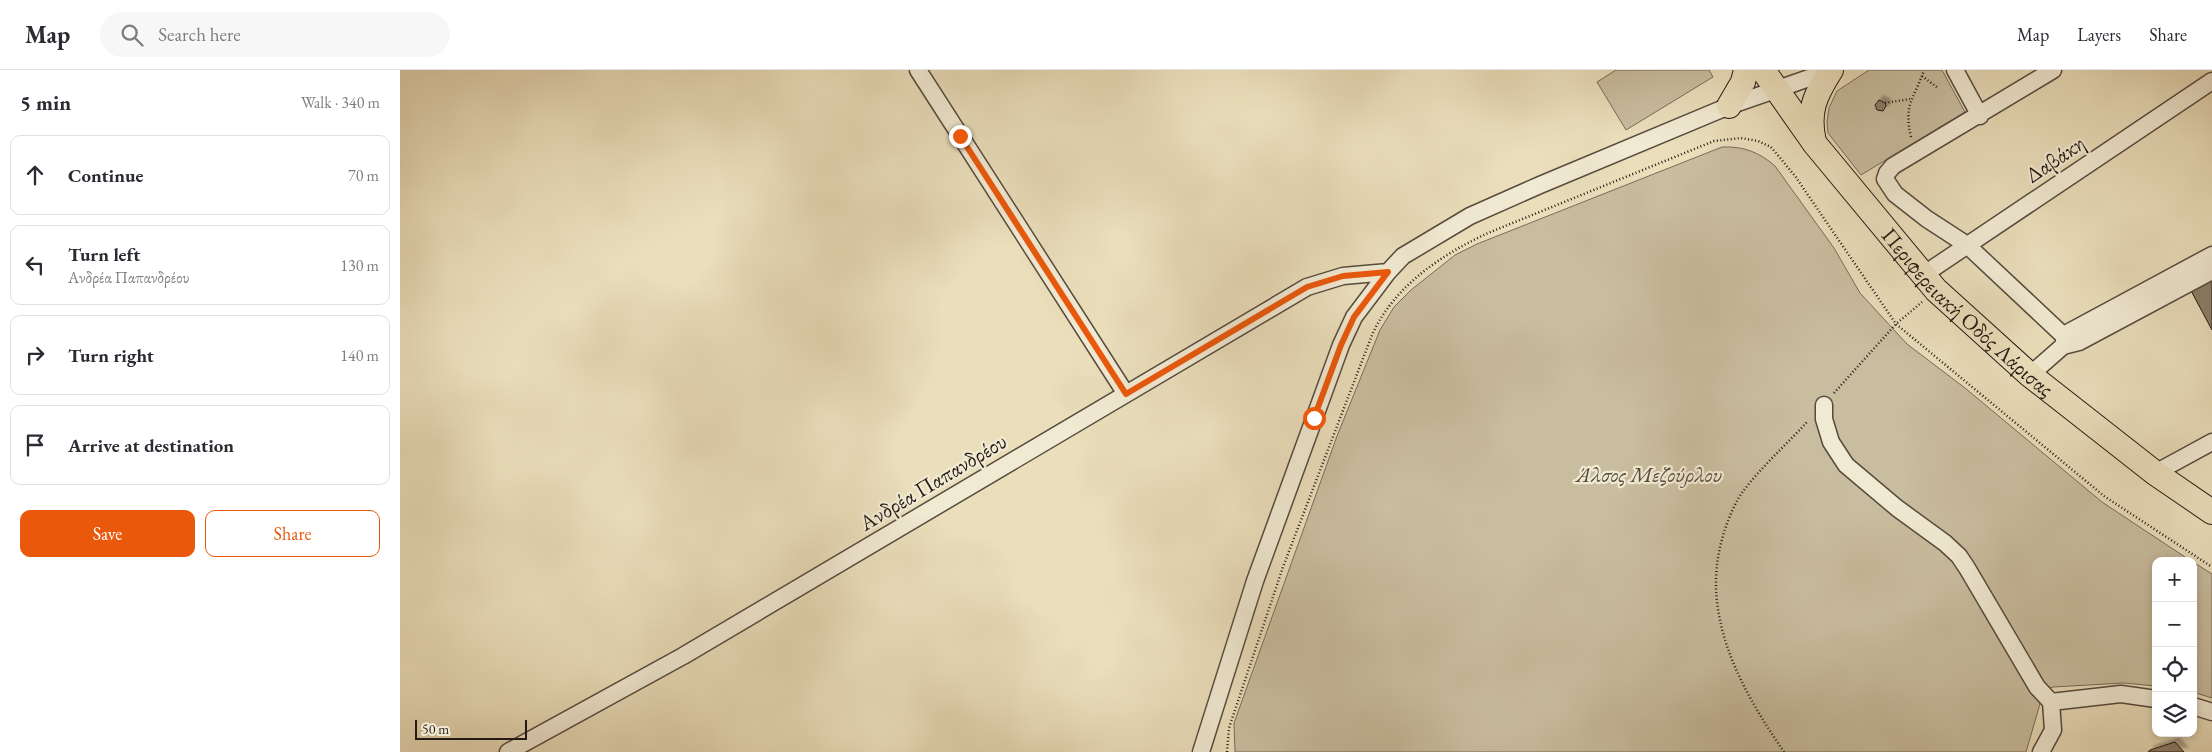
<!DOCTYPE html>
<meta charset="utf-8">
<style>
:root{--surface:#fff;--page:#f7f7f7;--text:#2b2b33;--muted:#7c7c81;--line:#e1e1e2;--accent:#ea580c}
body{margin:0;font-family:"EB Garamond",serif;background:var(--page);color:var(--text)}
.controls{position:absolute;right:15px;bottom:15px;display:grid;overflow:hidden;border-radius:10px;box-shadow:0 2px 8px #0003}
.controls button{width:45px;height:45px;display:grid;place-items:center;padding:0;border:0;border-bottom:1px solid var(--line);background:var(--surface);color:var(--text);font:25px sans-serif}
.scale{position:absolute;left:15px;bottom:12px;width:112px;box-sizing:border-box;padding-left:5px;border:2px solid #251a14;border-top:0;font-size:14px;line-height:18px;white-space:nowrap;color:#251a14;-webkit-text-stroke:4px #f1ead3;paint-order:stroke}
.stop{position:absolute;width:15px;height:15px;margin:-11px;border:4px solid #ea580c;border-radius:50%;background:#fff}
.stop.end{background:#ea580c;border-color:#fff;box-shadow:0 1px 5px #0008}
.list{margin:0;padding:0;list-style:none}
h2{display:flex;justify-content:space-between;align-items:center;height:65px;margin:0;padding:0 20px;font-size:21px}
h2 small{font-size:16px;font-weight:400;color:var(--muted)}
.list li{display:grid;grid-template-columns:32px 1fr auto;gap:15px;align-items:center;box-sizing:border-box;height:80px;margin:0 10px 10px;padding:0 10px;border:1px solid var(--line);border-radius:10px}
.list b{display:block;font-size:19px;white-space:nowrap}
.list p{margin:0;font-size:16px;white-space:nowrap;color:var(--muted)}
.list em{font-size:16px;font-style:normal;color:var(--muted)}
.actions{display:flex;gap:10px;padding:15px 20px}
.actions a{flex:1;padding:11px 0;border:1px solid var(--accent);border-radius:10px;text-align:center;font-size:18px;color:var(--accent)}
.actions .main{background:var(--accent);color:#fff}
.icon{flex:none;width:28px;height:28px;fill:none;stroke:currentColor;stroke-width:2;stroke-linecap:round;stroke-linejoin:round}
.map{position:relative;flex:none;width:1812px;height:682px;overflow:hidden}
header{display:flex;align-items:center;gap:30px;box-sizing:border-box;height:70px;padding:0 25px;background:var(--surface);border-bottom:1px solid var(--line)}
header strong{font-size:24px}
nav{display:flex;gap:28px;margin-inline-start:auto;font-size:18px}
.search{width:350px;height:45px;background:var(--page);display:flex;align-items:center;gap:12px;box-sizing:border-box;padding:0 18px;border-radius:28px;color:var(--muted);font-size:19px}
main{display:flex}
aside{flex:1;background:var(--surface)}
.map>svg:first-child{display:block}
</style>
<header>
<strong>Map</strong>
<div class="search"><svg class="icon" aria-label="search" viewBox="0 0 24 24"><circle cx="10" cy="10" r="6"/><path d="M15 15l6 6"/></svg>Search here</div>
<nav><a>Map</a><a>Layers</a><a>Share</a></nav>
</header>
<main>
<aside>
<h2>5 min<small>Walk · 340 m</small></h2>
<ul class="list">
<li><svg class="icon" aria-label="ahead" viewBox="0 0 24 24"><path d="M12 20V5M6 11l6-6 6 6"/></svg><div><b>Continue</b></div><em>70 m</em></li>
<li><svg class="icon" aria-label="left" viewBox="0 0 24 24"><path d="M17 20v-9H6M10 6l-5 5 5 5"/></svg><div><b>Turn left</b><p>Ανδρέα Παπανδρέου</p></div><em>130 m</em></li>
<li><svg class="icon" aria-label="right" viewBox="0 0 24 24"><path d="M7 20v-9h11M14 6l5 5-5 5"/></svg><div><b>Turn right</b></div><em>140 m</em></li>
<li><svg class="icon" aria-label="arrive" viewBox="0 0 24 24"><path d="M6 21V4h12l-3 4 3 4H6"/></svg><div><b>Arrive at destination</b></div></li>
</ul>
<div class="actions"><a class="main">Save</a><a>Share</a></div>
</aside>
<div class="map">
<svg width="1812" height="682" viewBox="0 0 1812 682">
<defs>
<filter id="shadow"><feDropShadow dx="4.5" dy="-4.5" stdDeviation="1" flood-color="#0004"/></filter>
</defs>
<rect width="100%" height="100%" fill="#eadebb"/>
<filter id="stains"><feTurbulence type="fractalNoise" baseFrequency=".004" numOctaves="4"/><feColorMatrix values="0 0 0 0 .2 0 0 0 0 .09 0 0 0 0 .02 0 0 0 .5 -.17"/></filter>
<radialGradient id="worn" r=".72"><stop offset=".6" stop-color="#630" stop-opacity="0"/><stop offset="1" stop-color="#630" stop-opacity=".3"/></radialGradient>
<path fill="#c9bd9f" stroke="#776c5a" d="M1216 0H1309L1313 7 1226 60 1197 12Z
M1469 0H1542L1565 42 1461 105 1428 63 1427 52 1429 38 1437 21Z
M1322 77C1343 76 1359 82 1375 96L1434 178 1460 223 1507 274 1565 318 1702 432 1791 491H1756V616L1724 613 1653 617 1644 620 1626 682H835L834 653 937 366 980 260 994 237 1011 220 1055 185 1077 174Z
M1793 492 1812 504V628L1793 622Z"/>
<path fill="#8b806b" stroke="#251a14" filter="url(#shadow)" d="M1479 30 1485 33 1486 36 1483 41 1477 40 1475 35Z
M1812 205V260L1789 217Z
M1775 672 1784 682H1748L1750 680Z"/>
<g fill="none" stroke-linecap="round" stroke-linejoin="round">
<defs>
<path id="minor" d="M518 0 726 324
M1555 0 1580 46
M1653 0 1493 96 1487 103 1485 109 1495 124 1527 149 1567 175 1665 267
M1523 205 1812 11
M1663 276 1665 267 1669 262 1812 185
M1630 305 1663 276 1679 272 1812 201
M1424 335V349L1431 372 1446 395 1497 438 1545 473 1559 486 1567 498 1637 617 1651 632 1653 660 1641 682
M1755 403 1812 372
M1651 632 1721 624 1756 629
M1793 636 1812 642
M108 682 283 586 907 217 943 206 988 202
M801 682 855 511 941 275 954 247 988 202 1003 186 1070 146 1140 115 1329 36 1432 0"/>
<g id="highway">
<path id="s1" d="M1363 0 1415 74 1536 220 1630 305 1755 403 1812 442"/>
<path d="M1329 36 1343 12 1346 0"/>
<path d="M1414 72C1407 42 1415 25 1431 0"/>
</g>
</defs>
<use href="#minor" stroke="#564b3e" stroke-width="19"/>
<use href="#highway" stroke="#251a14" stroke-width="26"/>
<path stroke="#251a14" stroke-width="2.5" stroke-dasharray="1 2.5" stroke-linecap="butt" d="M1522 6 1538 18
M1485 33 1510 29
M1511 67C1503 33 1515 28 1524 0
M1434 323 1496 254 1522 232
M827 682 829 658 883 497 972 265C994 216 1041 185 1088 163L1314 71 1341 68 1358 71 1371 77 1395 106 1496 254 1704 426 1812 497
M1384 682C1341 619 1299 545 1323 466 1327 452 1333 437 1341 424 1360 398 1386 375 1408 351"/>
<use href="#minor" stroke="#f1ead3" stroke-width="16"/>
<use href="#highway" stroke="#eadebb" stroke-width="24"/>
</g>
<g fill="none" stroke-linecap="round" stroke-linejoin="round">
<path stroke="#ea580c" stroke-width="6" d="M560 66 726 324 907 217 943 206 988 202 954 247 941 275 914 348"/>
</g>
<g text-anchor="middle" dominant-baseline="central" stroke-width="4.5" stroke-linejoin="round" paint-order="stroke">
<g font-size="22" fill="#251a14" stroke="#f1ead3">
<text transform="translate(1655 89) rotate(-34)">Δαβάκη</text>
<text stroke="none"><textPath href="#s1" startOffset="318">Περιφερειακή Οδός Λάρισας</textPath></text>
<text transform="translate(533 412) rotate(-31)">Ανδρέα Παπανδρέου</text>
</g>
<g font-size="22" font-style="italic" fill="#564b3e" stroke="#f1ead3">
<text x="1249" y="404">Άλσος Μεζούρλου</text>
</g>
</g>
<rect width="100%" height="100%" filter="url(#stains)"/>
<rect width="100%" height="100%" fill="url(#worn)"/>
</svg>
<div class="controls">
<button>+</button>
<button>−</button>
<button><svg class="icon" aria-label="locate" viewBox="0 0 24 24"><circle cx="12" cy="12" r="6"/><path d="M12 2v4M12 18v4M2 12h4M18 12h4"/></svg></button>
<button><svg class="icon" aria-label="layers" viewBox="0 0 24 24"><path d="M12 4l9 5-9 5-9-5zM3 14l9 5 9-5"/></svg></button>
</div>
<div class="scale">50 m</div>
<div class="stop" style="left:914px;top:348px"></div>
<div class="stop end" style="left:560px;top:66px"></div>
</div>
</main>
